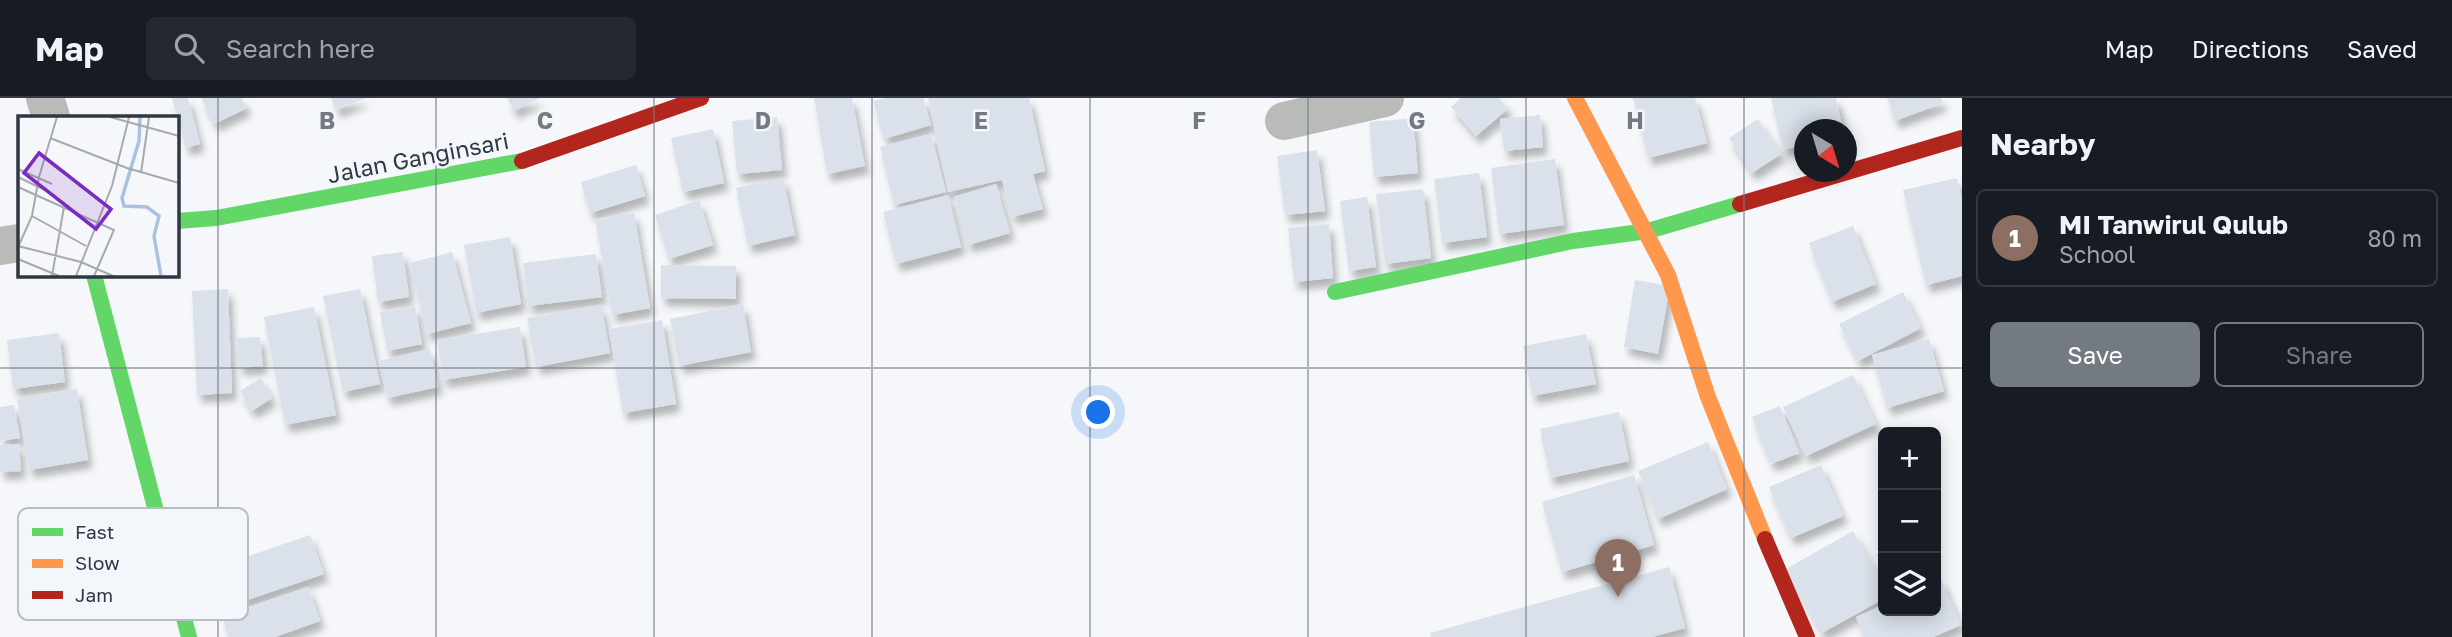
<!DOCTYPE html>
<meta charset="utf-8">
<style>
:root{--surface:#171b24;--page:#242831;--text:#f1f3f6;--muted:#9ea1a6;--line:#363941;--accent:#747a82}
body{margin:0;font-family:"Golos Text",sans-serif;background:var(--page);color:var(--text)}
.controls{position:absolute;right:21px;bottom:21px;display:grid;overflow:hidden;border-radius:10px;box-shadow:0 4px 18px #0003}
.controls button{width:63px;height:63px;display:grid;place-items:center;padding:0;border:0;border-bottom:2px solid var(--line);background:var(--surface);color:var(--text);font:35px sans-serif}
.compass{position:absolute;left:1794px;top:21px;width:63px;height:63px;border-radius:50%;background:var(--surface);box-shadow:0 4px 18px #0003;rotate:142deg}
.you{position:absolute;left:1099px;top:315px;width:24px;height:24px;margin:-18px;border:5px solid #fff;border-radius:50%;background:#1a73e8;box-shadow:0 0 0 10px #1a73e833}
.badge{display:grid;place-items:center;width:46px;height:46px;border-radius:50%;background:var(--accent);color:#fff;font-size:23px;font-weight:700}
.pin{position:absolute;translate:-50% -58px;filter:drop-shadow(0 2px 4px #0008)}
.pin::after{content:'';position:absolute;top:37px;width:24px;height:21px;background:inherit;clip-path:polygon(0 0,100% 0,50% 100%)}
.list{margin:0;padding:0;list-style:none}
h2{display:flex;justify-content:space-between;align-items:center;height:91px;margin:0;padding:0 28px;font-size:30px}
h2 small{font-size:23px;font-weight:400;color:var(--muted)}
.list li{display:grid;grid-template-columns:46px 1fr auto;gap:21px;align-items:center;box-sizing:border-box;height:98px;margin:0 14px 14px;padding:0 14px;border:2px solid var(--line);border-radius:10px}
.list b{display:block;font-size:26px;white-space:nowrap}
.list p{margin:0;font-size:23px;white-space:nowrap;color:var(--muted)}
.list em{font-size:23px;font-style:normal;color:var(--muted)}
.actions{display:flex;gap:14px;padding:21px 28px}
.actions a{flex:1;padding:16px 0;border:2px solid var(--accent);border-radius:10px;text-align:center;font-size:24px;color:var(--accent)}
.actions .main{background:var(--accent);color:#fff}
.icon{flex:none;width:38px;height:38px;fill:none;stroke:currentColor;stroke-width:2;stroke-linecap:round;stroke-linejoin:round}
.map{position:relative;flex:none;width:1962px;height:539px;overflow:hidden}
header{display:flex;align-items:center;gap:42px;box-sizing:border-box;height:98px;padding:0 35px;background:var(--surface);border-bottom:2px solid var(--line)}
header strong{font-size:33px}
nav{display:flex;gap:38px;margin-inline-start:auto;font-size:24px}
.search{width:490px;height:63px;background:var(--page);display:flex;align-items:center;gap:18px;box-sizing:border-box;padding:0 24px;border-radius:10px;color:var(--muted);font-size:26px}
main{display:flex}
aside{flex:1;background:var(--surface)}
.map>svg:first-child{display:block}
</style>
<header>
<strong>Map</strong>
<div class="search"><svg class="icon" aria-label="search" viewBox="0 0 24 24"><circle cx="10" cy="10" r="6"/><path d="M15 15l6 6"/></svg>Search here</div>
<nav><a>Map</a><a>Directions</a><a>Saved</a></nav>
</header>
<main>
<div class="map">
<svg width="1962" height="539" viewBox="0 0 1962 539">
<defs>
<filter id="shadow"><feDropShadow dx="4.5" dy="8" stdDeviation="3.5" flood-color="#0004"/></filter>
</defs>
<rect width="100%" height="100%" fill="#f5f7fa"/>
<path fill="#dae1eb" filter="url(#shadow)" d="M172 0H188L200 46 186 50Z
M201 0H242L247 10 214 26Z
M331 0H366L336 12Z
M507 0H540L514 13Z
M814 0H852L865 68 827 76Z
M885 0H923L931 27 884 41 873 3Z
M928 0H1029L1045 73 1033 76 1043 111 1012 119 1002 82 948 94Z
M1461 0H1499L1508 11 1476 38 1451 9Z
M1633 0H1695L1707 45 1648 60Z
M1771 0H1836L1843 32H1804V47L1783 52Z
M1887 0H1941L1943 5 1895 23Z
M1540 17 1543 49 1504 53 1500 21Z
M777 19 782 72 737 76 732 23Z
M1413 20 1418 75 1374 79 1369 24Z
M1758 21 1781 56 1752 75 1729 40Z
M713 31 724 85 683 94 671 40Z
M931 36 946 94 894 107 880 49Z
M1317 52 1325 113 1285 117 1277 58Z
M1555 61 1564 127 1499 136 1491 70Z
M636 67 645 98 590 115 581 84Z
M1479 75 1487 139 1442 145 1434 81Z
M783 80 795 137 748 148 736 90Z
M1957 80 1962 103V178L1926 187 1903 92Z
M996 86 1010 135 968 147 954 99Z
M1423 91 1431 160 1385 166 1376 96Z
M948 97 961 149 896 166 883 114Z
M1367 99 1376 169 1349 173 1340 103Z
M699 102 713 147 669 161 655 117Z
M634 115 650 210 612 217 595 121Z
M1329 126 1333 180 1294 184 1288 130Z
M1853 128 1876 186 1832 204 1809 145Z
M510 139 521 206 476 215 464 147Z
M403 154 409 199 378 204 372 158Z
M452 154 471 225 427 236 410 165Z
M596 156 602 199 528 208 523 165Z
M661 167 736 168V201L661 200Z
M1635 182 1670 188 1658 256 1624 249Z
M228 191 232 295 197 297 192 193Z
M360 191 380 286 343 294 323 198Z
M1903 194 1921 230 1858 263 1839 226Z
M743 206 751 254 679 268 670 221Z
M601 207 610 255 536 269 527 220Z
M415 208 422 246 387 253 380 214Z
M314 209 336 317 285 327 264 219Z
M662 222 676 306 623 315 609 231Z
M520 229 526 269 443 282 437 242Z
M59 235 65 284 13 291 7 242Z
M1586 236 1596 286 1532 298 1523 248Z
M260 239 263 268 239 270 237 240Z
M1929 241 1944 293 1887 310 1872 257Z
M430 251 438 289 387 300 379 263Z
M1853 277 1876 326 1806 358 1783 309Z
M261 280 272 300 252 313 240 293Z
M77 291 88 362 29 372 17 301Z
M14 307 20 340 0 343V309Z
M1780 308 1799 355 1771 366 1752 319Z
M1619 314 1629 363 1550 380 1540 331Z
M1708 344 1727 391 1658 421 1638 373Z
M19 346 21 373 0 374V347Z
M1821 367 1843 418 1791 440 1769 389Z
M1634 377 1654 447 1562 474 1542 404Z
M1853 433 1883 486V501L1822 535 1786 471Z
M310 437 324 476 221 511 208 472Z
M1669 469 1685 530 1652 539H1431L1430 535Z
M1941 481 1961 527 1933 539H1865L1856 519 1883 507V513H1936V484Z
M308 489 320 523 275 539H229L222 518Z"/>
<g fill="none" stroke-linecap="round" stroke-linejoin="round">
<path stroke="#b9bbb9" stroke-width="38" d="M45 0 51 19
M1284 23 1385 0
M0 148 19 145"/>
<path stroke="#63d668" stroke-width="16" d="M177 123 216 120 522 63
M94 177 189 539
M1335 194 1573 143 1648 133 1740 106"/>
<path stroke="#ff974d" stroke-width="16" d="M1575 0 1668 177 1708 299 1765 441"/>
<path stroke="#b3261e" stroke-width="16" d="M522 63 701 0
M1740 106 1962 40
M1765 441 1807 539"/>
</g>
<path fill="none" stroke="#747a82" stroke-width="2" stroke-opacity="0.55" d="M218 0V539M436 0V539M654 0V539M872 0V539M1090 0V539M1308 0V539M1526 0V539M1744 0V539M0 270H1962"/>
<g text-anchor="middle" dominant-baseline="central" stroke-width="5" stroke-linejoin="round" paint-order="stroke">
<g font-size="23" fill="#2f3742" stroke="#f3f7fc">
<text transform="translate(418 59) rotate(-11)">Jalan Ganginsari</text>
</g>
</g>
<g transform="translate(18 18)">
<rect width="161" height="161" fill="#f5f7fa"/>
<path fill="none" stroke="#abc1e1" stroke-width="3.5" d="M122 1 121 25 104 82 106 90 129 91 141 100 136 120 143 160"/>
<path fill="none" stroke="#a6aab0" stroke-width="2" d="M92 1 161 20M32 22 109 52 161 67M0 53 34 68M123 57 131 1M0 61 31 76M21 61 39 1M0 71 96 114 76 160M14 100 68 130M1 129 14 100 21 61M0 130 63 146 95 160M0 143 41 160M34 160 46 91M58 160 94 70 111 1"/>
<path fill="#7b2cbf" fill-opacity="0.15" stroke="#7b2cbf" stroke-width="3.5" d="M21 37 93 93 78 113 6 57Z"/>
<rect width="161" height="161" fill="none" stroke="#2f3742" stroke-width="3.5"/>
</g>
<rect x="18" y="410" width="230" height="112" rx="10" fill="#f3f7fc" stroke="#b8bdc4" stroke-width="2"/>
<rect x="32" y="430" width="31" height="8" fill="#63d668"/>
<rect x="32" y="461" width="31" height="9" fill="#ff974d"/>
<rect x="32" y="493" width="31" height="8" fill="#b3261e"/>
<g font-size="19" fill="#2f3742">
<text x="75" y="441">Fast</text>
<text x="75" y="472">Slow</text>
<text x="75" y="504">Jam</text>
</g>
<g font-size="23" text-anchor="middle" font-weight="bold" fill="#747a82" stroke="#f3f7fc" stroke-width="5" stroke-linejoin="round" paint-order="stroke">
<text x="327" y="31">B</text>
<text x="545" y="31">C</text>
<text x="763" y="31">D</text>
<text x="981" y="31">E</text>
<text x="1199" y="31">F</text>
<text x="1417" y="31">G</text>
<text x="1635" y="31">H</text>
</g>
</svg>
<div class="controls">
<button>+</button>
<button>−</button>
<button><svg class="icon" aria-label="layers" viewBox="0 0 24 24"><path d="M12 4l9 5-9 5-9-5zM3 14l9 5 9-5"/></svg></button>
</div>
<svg class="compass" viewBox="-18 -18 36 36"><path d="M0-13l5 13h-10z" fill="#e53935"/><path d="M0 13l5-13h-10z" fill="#9ea1a6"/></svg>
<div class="you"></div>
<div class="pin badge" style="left:1618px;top:499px;background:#8d6e63">1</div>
</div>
<aside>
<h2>Nearby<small></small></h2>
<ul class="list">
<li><span class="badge" style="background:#8d6e63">1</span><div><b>MI Tanwirul Qulub</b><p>School</p></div><em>80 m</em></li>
</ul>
<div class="actions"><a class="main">Save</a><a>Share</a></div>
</aside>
</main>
